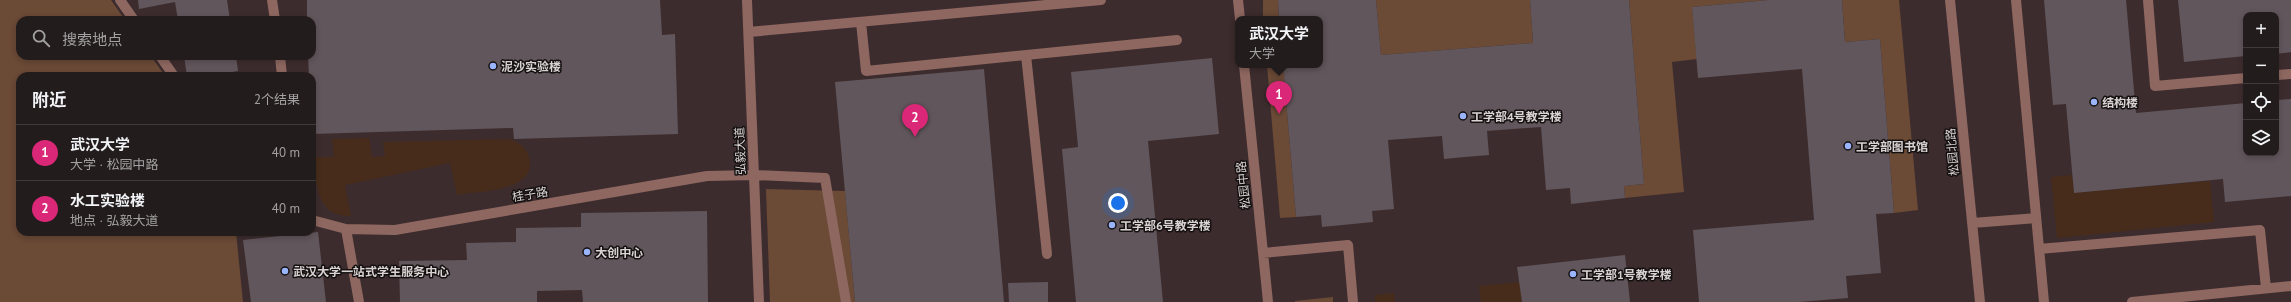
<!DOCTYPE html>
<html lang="zh">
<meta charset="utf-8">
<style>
:root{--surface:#231c1c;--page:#2b2525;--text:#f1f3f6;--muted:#a3a1a3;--line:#403a3b;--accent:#db2777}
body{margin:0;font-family:"PT Sans","Noto Sans SC",sans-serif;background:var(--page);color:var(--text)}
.controls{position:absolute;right:12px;top:12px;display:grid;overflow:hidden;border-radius:8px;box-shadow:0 2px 6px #0003}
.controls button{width:36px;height:36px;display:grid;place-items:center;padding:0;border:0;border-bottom:1px solid var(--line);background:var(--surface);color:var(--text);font:20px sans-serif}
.you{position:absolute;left:1118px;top:203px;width:14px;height:14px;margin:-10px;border:3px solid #fff;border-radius:50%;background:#1a73e8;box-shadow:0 0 0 6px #1a73e833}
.badge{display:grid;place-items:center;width:26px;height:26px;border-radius:50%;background:var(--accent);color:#fff;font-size:13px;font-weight:700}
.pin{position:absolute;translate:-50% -33px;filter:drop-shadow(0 1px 2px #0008)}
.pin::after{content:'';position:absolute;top:21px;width:14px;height:12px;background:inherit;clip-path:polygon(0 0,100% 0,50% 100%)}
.popup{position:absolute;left:1235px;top:16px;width:88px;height:52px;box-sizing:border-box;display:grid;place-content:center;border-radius:8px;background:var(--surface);filter:drop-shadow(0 1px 3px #0005);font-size:13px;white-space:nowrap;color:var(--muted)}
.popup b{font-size:15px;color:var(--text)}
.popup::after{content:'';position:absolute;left:50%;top:100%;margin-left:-8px;border:8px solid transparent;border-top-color:var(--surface)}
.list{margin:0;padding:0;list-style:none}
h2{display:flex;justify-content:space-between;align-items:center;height:52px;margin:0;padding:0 16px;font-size:17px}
h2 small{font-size:13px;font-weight:400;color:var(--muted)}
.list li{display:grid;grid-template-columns:26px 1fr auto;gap:12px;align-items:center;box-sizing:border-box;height:56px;padding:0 16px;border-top:1px solid var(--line)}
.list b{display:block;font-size:15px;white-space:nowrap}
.list p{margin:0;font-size:13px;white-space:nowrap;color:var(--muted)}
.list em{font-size:13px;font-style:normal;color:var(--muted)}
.icon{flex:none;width:22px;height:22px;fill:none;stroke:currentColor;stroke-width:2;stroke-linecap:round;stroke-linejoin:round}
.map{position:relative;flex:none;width:2291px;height:302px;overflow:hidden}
.search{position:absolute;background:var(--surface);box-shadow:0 2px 6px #0003;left:16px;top:16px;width:300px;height:44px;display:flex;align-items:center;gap:10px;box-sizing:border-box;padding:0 14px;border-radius:12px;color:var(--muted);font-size:15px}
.panel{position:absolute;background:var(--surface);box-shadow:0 2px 6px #0003;left:16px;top:72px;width:300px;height:164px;border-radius:12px}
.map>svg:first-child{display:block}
</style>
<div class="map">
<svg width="2291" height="302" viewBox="0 0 2291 302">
<rect width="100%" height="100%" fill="#2f2526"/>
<path fill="#3d2c2e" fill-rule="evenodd" d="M0 0H2291V302H0ZM2246 15H2276V153H2246ZM1238 19H1320V65H1238ZM20 20H312V56H20ZM20 76H312V232H20Z"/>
<path fill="#472c1b" d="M369 138 372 157 385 156 383 142 509 139C519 142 526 147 529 157 539 192 479 191 457 195L450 163 345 185 351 216C315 217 318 184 312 157H334L332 139Z
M2072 175 2074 193 2210 181 2214 222 2057 238 2051 177Z
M1520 282 1522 302H1481L1479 286Z
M1394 293 1395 302H1375V295Z"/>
<path fill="#6b4a36" d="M0 0H111L125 20H20V56H151L165 76H20V232H236L243 302H0Z
M1263 0H1278L1279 19H1263Z
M1376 0H1530L1533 43 1381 55Z
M1629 0H1768L1692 7 1697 59 1672 62 1684 192 1625 198 1624 186 1644 184Z
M1842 0H1899L1918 210 1894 213 1880 39 1845 42Z
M1267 65H1283L1296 217 1280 218Z
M766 189 845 191 855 302H770Z
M1333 297V302H1295V301Z"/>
<path fill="#61565b" d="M138 0H227L230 20H178L175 2 139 9Z
M307 0H660L662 35 675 34 678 134 514 139 513 128 312 134V76H309L308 56H312V20H307Z
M1278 0H1376L1381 55 1533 43 1530 0H1629L1644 184 1624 186 1625 198 1571 204 1570 188 1546 190 1541 127 1487 131 1489 155 1465 157 1444 159 1442 136 1388 140 1394 209 1372 211 1373 222 1322 227 1321 215 1296 217 1283 65H1320V19H1279Z
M1768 0H1842L1845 42 1880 39 1894 213 1876 214 1881 273 1846 276 1848 298 1799 302H1699L1693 230 1814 220 1802 69 1698 78 1692 7Z
M2044 0H2126L2136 113 2246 103V153H2276V100L2291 99V196L2225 202 2223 179 2074 193 2066 104 2053 105Z
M2178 0H2291V52L2276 54V15H2246V56L2184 62Z
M184 56H236L238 71 209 76H187Z
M1212 58 1219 134 1148 141 1163 302H1076L1062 149 1078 147 1071 72Z
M984 69 1004 302H855L835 82Z
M707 211 708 302H583L582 290 537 291V302H400L399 261 467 260 466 243 516 242V228L581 227V213Z
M318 232 326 302H251L243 240Z
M1625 255 1630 302H1522L1517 267Z
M1048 282V302H1009L1008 283Z"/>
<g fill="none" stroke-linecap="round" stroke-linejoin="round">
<path stroke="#8e6760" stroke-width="10" d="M120 0 134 20
M272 0 275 20
M747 0 759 302
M1238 0 1240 19
M1950 0 1980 302
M2016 0 2044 302
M2148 0 2155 86 2246 78
M861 22 866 71 1177 40
M749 32 1101 0
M1026 55 1047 254
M160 56 174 76
M280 56 282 76
M1244 65 1268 302
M2276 75 2291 74
M312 220 346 229 395 230 707 176 754 175 825 178 846 302
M1972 223 2036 218
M346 229 359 302
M2039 249 2260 230 2266 288
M1263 253 1348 245 1353 302
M2132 302 2291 286"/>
</g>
<g fill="#9bb5fd" stroke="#141010" stroke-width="1.5">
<circle cx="493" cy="66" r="4"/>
<circle cx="2094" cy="102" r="4"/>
<circle cx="1463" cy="116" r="4"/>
<circle cx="1848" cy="146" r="4"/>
<circle cx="1112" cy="225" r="4"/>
<circle cx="587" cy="252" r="4"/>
<circle cx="285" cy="271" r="4"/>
<circle cx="1573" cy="274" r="4"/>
</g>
<g text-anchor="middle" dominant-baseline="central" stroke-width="3" stroke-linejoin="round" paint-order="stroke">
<g font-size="12" font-weight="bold" fill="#dad3d4" stroke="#141010" text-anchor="start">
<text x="501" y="66">泥沙实验楼</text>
<text x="2102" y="102">结构楼</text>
<text x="1471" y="116">工学部4号教学楼</text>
<text x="1856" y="146">工学部图书馆</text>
<text x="1120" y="225">工学部6号教学楼</text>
<text x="595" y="252">大创中心</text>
<text x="293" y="271">武汉大学一站式学生服务中心</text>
<text x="1581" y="274">工学部1号教学楼</text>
</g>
<g font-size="12" fill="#dad3d4" stroke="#141010">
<text transform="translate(740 151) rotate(-92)">弘毅大道</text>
<text transform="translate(1952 152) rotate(-95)">松园北路</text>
<text transform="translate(1243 185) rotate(-96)">松园中路</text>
<text transform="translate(530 194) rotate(-10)">桂子路</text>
</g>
</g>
</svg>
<div class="controls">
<button>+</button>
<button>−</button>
<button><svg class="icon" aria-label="locate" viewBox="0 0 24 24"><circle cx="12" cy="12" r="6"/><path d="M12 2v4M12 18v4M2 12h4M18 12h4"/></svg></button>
<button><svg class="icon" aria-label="layers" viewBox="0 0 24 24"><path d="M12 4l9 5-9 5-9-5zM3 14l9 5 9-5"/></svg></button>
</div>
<div class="you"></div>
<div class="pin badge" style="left:1279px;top:114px">1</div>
<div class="popup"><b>武汉大学</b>大学</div>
<div class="pin badge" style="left:915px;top:137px">2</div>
<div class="search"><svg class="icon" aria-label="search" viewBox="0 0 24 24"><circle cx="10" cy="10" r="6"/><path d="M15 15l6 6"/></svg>搜索地点</div>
<section class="panel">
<h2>附近<small>2个结果</small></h2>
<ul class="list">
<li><span class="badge">1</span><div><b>武汉大学</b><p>大学 · 松园中路</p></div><em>40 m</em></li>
<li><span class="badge">2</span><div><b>水工实验楼</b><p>地点 · 弘毅大道</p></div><em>40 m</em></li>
</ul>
</section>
</div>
